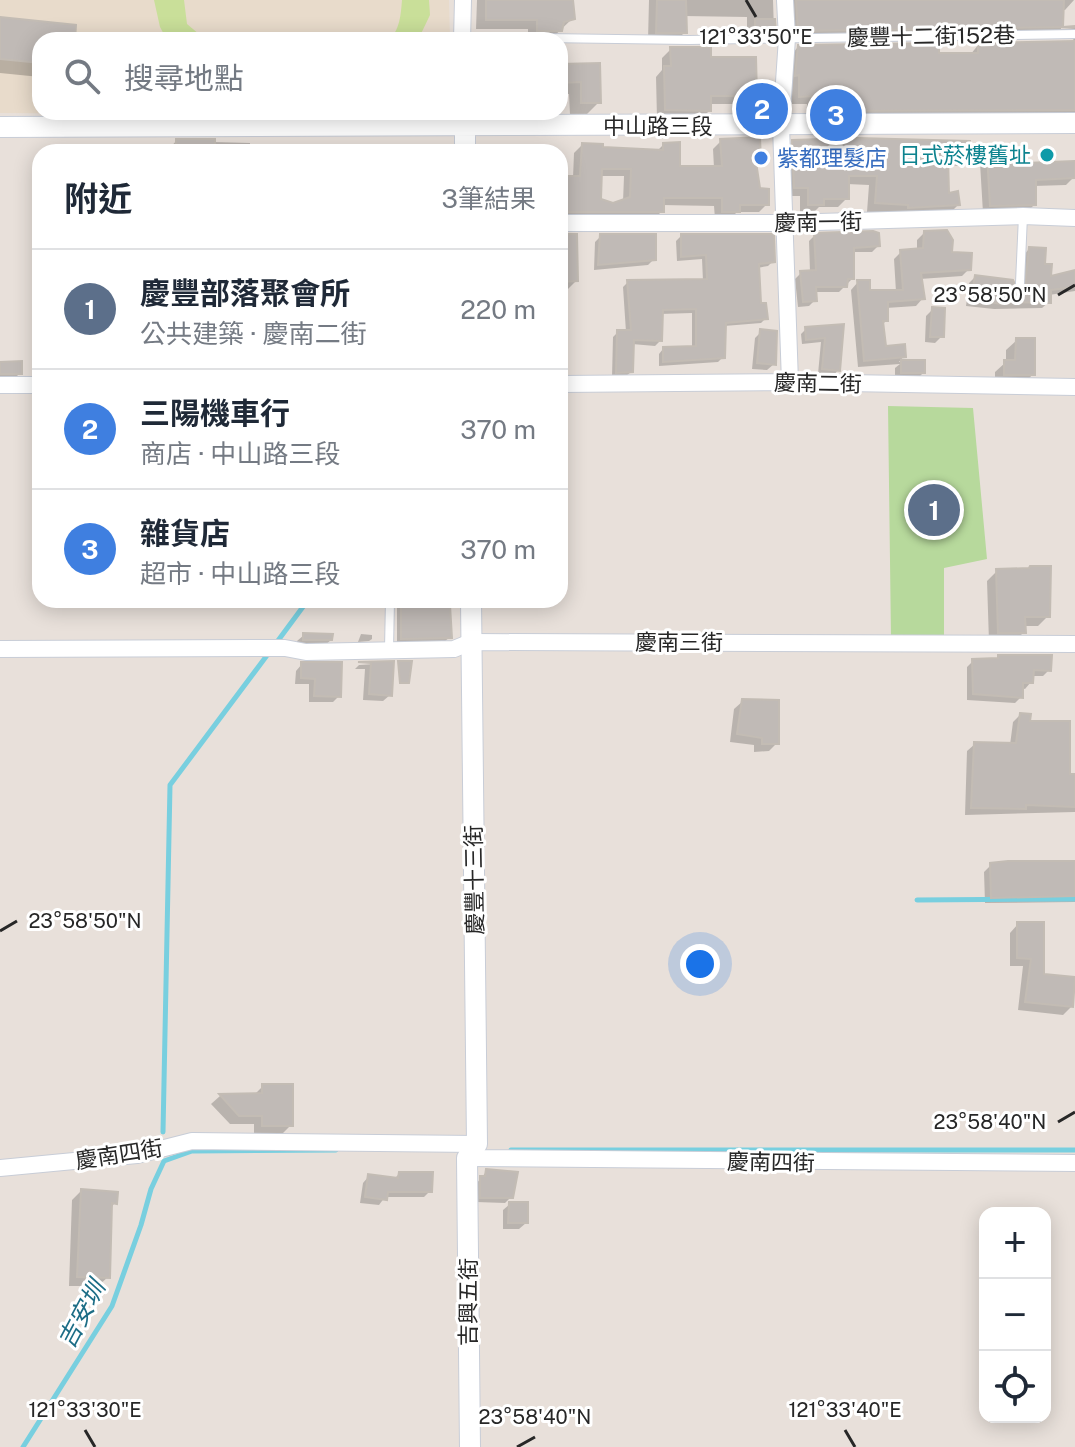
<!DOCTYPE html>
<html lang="zh-TW">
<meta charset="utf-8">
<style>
:root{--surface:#fff;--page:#f2f2f3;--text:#1f2937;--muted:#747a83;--line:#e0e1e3;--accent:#4b78e4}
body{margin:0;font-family:"Public Sans","Noto Sans TC",sans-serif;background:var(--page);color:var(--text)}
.controls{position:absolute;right:24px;bottom:24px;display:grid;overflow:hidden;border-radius:16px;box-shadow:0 4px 20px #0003}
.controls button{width:72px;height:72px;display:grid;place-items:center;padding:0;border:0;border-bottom:2px solid var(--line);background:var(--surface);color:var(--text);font:40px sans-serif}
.you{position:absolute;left:700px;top:964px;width:28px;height:28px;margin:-20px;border:6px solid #fff;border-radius:50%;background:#1a73e8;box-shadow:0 0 0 12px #1a73e833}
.badge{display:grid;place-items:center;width:52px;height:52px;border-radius:50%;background:var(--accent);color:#fff;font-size:26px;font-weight:700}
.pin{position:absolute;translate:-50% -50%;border:4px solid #fff;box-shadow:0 2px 8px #0006}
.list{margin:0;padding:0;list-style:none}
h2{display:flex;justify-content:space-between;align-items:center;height:104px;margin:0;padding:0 32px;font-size:34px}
h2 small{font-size:26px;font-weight:400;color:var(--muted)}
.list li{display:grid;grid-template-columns:52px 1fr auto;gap:24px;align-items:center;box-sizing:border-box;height:120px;padding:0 32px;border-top:2px solid var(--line)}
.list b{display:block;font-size:30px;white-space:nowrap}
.list p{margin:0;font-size:26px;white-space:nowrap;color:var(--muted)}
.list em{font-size:26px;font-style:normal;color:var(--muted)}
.icon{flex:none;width:44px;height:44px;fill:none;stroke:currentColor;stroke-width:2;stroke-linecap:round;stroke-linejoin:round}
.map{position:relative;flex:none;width:1075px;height:1447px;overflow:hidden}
.search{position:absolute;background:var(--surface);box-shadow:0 4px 20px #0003;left:32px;top:32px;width:536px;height:88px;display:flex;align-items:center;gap:20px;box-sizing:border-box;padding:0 28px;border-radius:24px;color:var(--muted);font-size:30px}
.panel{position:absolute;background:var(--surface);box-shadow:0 4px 20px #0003;left:32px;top:144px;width:536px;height:464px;border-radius:24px}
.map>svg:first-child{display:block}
</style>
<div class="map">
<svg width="1075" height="1447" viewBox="0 0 1075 1447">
<rect width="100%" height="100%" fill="#e8e0da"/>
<path fill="#e8dbcb" d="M0 0H449L450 40H40V112H453V116L0 113Z"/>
<path fill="#b7d99c" d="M888 406 973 408 987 559 944 568V638H891Z"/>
<path fill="#c9df99" d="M154 0H184L187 24 206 40H167L160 27Z
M402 0H429L430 15 418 40H388C400 32 401 13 402 0Z"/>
<path fill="#0003" fill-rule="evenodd" d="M477 0H572L573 18 550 40H528V29H476Z
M649 0H773L774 31 765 39H747V17L684 16 685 32 677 40H648Z
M783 0H1074L1065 10H1062L1061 29 1075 28V121L808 118 807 104H792L790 56 798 47 970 55 979 44 1074 43V40L1066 34 790 39Z
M0 19 73 40H40V77L0 73Z
M671 49 709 59 755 95 746 104H709V111L700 120 657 119 656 77 662 70V58Z
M598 65 599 102 587 114 570 115 569 94H560V66Z
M376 112H429L420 122H376Z
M462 112H539L521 113 511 124H462Z
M176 141 250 143V152H170V148Z
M721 141 759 161 755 165 758 190 767 204 759 212H737L730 219H715L714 206 662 205V211L654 219 560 221V178H573L574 153 582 145 601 149 657 151 663 145 678 168H714L713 149ZM600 176H624L623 202 613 205 599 200Z
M793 142 967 157 958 166 946 165 947 195 958 205 949 214 867 212 869 185 847 184V198L838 207H819L813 213H800V196H786L784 151Z
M988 155 1023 165 1074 177 1066 185 1034 186V205L1026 213H983L980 163Z
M924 233 969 269 962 276 920 279 923 298 916 306 886 308V321L882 325 884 348 904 356 899 362H923V373L917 379H895V368L900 364 858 367 851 290 858 282 868 292H896L894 259 901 252 917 250V240Z
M560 235 575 236 576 281 568 289H560Z
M815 235 878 246 872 252H852V279L839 292H814L815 300 809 306 798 307 795 279 801 273 810 272 809 241Z
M601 236 654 259 648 265 594 270 595 242Z
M681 236 773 261 768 266 757 268 759 306 766 318 761 323 724 326 723 357 718 362 659 366V354L663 349 692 348V313L660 314V341L655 346 632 344 631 372 626 376 612 377 613 337 618 332H626L623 287 628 282 703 281 702 259 677 261 676 241Z
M1029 249 1043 266 1049 279 1075 272V291L1049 295V302L1042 308 994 309 966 306 969 283 975 277 1016 292 1020 291 1023 256Z
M933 309 942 336 935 343 925 342 926 316Z
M842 326 838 370 833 376 818 374 821 342 802 344 801 334 806 329Z
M761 332 774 364 767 370 752 369 755 338Z
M1017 340 1033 374 1023 385 995 384V372L1006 362V350Z
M0 364 20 373 13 380H0Z
M997 571 1048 616 1038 626H1024V632L1014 642H989L987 581Z
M394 600H445L450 637 444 642 397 643V606H394Z
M361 634 372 635V639L369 641 358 642Z
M304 635 331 640 324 646H297V641Z
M999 657 1049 670 1043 676H1032L1031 682 1025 689 1021 688V697L1015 703 967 700V667L973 661 996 660Z
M392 663 390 695 383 701 363 700 365 669H355L359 665Z
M302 664 339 696 333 702H309V684H295L296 671Z
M743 701 777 743 769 751 754 752V745L730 742 734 709Z
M1020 715 1068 776H1075V812L965 815 967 751 975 744 1010 745 1013 722Z
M1075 861V902L985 903 984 872 991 865Z
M1018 924 1042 976 1072 1006 1063 1015 1018 1010 1023 966H1010V933Z
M263 1086 291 1125 282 1134H254V1124H230L211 1104 220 1096 254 1095Z
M487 1171 511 1197 505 1203 476 1202V1184Z
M399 1174 430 1191 424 1197H385L379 1205 360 1203 363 1183 369 1176 394 1179Z
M81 1191 115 1203 110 1208 108 1277 98 1286H69L72 1200Z
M510 1204 526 1223 519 1229H503V1210Z"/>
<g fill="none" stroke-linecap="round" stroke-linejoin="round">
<path stroke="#78cfdf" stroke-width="5" d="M274 646 308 600
M917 900 1075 899
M163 1132 170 785 268 654
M511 1150H1075
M23 1447 112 1306 141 1225 151 1189 164 1161 192 1151 336 1150"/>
</g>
<path fill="#c0bab6" stroke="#c3bcb4" stroke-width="2" fill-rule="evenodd" d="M486 0H573L575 19 564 22 562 31H537V20H486Z
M657 0H686L687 33H656Z
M796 0H1064L1063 27 1075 26V27L798 31Z
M0 17 76 25 75 40H40V63L0 59Z
M755 19H775L776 32H755Z
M1075 41V110L815 111V96L799 97V75L795 76 798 45 939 43V53H978V43Z
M670 47H711V57H756L757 96H711V111L665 110 664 66H671Z
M600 63 601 103H581V82L560 83V64Z
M760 137 761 161 756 162 760 188 769 189V205H740V212H722V198H664V212H560V176H580L582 143 603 144V147L663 150V143L680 142V166H722L720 139ZM602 169H631L630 197 613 203 601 199Z
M857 138 970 141 969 158 948 157 949 193 958 191 960 205 908 208V205L875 203 877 176H849V199H824V205H808V188H794L792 140Z
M176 139H215V152H176Z
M1024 151 1025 163 1075 161V178L1036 180V205L990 206 987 154Z
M947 230 953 240 952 252 972 253 971 270 921 273 925 299 888 302V321H883L886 346 905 344 906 357 864 361 857 280H870V290H903L900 250 923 248 924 231Z
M873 231 879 233 880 246 854 248V279H848L847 287H816L817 301 803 302 800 271 816 270 814 233Z
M561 234H577L578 281 560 282Z
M600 234H656V260L598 265Z
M681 234H774L775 262 759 264 761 303H766L768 319 726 323 725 358 663 362V347L696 346V309L663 310 662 341 634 340 633 372 616 373 617 330H631L627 280 707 279 706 255 681 257Z
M1029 247 1046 248 1045 264H1052L1051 276 1075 270V287L1051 290V303L1003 302 1002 304 971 300 975 275 1013 280 1017 289 1025 287Z
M932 307 945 308 944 337H930Z
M844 324 840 371 822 369 825 338 806 340 805 327Z
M760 329 777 331 776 365 757 363Z
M1016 338H1035V375H1004V360H1015Z
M901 360H925V373H901Z
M22 361V374H0V362Z
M1030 566H1051L1050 617H1025L1026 633H998L996 569 1029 568Z
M401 600H423V605H450L452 638 401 639Z
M303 633 333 634 332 640H303Z
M998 655H1052L1051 671 1034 670 1033 683H1023V698L973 694 972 659 998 658Z
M394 661 392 696 369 694 371 663 358 662Z
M398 661H412L409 683H400Z
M301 662H342L341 697 314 696 315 679 301 678Z
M742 699 779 700V744H762V738L737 734Z
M1020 713 1031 714 1030 721H1070V774H1075V807L1026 805V809L971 808 974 742 1016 743Z
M1008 861H1075V896L991 898 990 863Z
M1017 922H1044V974L1075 977 1073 1007 1025 1002 1031 959 1017 958Z
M262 1084H293V1126H262V1116H239L219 1094 262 1093Z
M486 1169 518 1172 513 1198H480V1176H485Z
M399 1172H433L432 1192H388L387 1200 365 1197 368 1174 398 1178Z
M81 1189 118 1192 117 1204 112 1203 110 1278 77 1277Z
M509 1202H528V1223H508Z"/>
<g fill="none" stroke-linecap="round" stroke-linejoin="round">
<defs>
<path id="service" d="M462 37 689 40 1075 34
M1020 283 1023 216
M389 649 390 600"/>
<path id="minor" d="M785 0 787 38 781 126 790 382
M462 40 463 0
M560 223H784L1023 216 1075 218
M560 384 790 382 1075 387
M0 385H40
M0 649 285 648 306 652 454 649 471 642 1075 644
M467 1158 1075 1163
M0 1168 137 1155 192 1141 477 1144"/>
<path id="tertiary" d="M465 125V152
M0 127 1075 123
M470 1447 467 1158 477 1144 471 600"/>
</defs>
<use href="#service" stroke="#c8cdd7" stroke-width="10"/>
<use href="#minor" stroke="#c8cdd7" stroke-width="18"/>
<use href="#tertiary" stroke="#c8cdd7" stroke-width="22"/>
<use href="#service" stroke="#fff" stroke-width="8"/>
<use href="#minor" stroke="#fff" stroke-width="16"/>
<use href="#tertiary" stroke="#fff" stroke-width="20"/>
</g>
<path fill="none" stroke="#272727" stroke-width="3" d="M746 0 756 17M1058 295 1075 285M0 931 17 921M1058 1122 1075 1112M85 1430 95 1447M845 1430 855 1447M517 1447 535 1437"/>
<circle fill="#0f9aa8" stroke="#fff" stroke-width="3" cx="1047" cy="155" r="8"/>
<circle fill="#3f7fe0" stroke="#fff" stroke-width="3" cx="761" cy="158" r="8"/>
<g text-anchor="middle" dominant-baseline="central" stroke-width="6" stroke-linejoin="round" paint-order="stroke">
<g font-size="22" fill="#272727" stroke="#fff">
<text transform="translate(931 36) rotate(-1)">慶豐十二街152巷</text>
<text x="658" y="126">中山路三段</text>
<text transform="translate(818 222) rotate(-1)">慶南一街</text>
<text transform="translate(818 383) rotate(1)">慶南二街</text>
<text x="679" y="642">慶南三街</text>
<text transform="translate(474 880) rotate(-91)">慶豐十三街</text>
<text transform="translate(119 1154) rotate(-9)">慶南四街</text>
<text transform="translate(771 1162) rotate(1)">慶南四街</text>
<text transform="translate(468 1302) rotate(-90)">吉興五街</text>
</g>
<g font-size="22" fill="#0d838f" stroke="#fff" text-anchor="end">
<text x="1031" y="155">日式菸樓舊址</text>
</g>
<g font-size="22" fill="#366cbe" stroke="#fff" text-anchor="start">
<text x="777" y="158">紫都理髮店</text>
</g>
<g font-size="24" font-style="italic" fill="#1c6d86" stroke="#fff">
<text transform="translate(81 1314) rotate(-62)">吉安圳</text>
</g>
</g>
<g font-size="20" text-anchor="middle" fill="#272727" stroke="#fff" stroke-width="6" stroke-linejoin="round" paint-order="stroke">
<text x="756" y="44">121°33'50"E</text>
<text x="990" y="302">23°58'50"N</text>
<text x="85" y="928">23°58'50"N</text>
<text x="990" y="1129">23°58'40"N</text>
<text x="85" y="1417">121°33'30"E</text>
<text x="845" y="1417">121°33'40"E</text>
<text x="535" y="1424">23°58'40"N</text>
</g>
</svg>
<div class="controls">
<button>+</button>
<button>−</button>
<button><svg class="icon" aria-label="locate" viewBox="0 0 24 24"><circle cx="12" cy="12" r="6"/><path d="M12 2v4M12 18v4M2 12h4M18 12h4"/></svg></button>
</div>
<div class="you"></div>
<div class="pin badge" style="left:934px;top:510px;background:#5c6f8a">1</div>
<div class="pin badge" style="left:762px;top:109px;background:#3f7fe0">2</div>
<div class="pin badge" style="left:836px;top:115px;background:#3f7fe0">3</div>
<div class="search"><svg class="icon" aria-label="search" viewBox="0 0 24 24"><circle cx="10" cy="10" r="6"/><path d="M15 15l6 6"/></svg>搜尋地點</div>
<section class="panel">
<h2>附近<small>3筆結果</small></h2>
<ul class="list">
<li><span class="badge" style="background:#5c6f8a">1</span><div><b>慶豐部落聚會所</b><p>公共建築 · 慶南二街</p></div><em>220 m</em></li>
<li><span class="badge" style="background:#3f7fe0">2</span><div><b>三陽機車行</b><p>商店 · 中山路三段</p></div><em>370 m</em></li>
<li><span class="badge" style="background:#3f7fe0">3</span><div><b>雜貨店</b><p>超市 · 中山路三段</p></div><em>370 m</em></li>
</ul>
</section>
</div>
